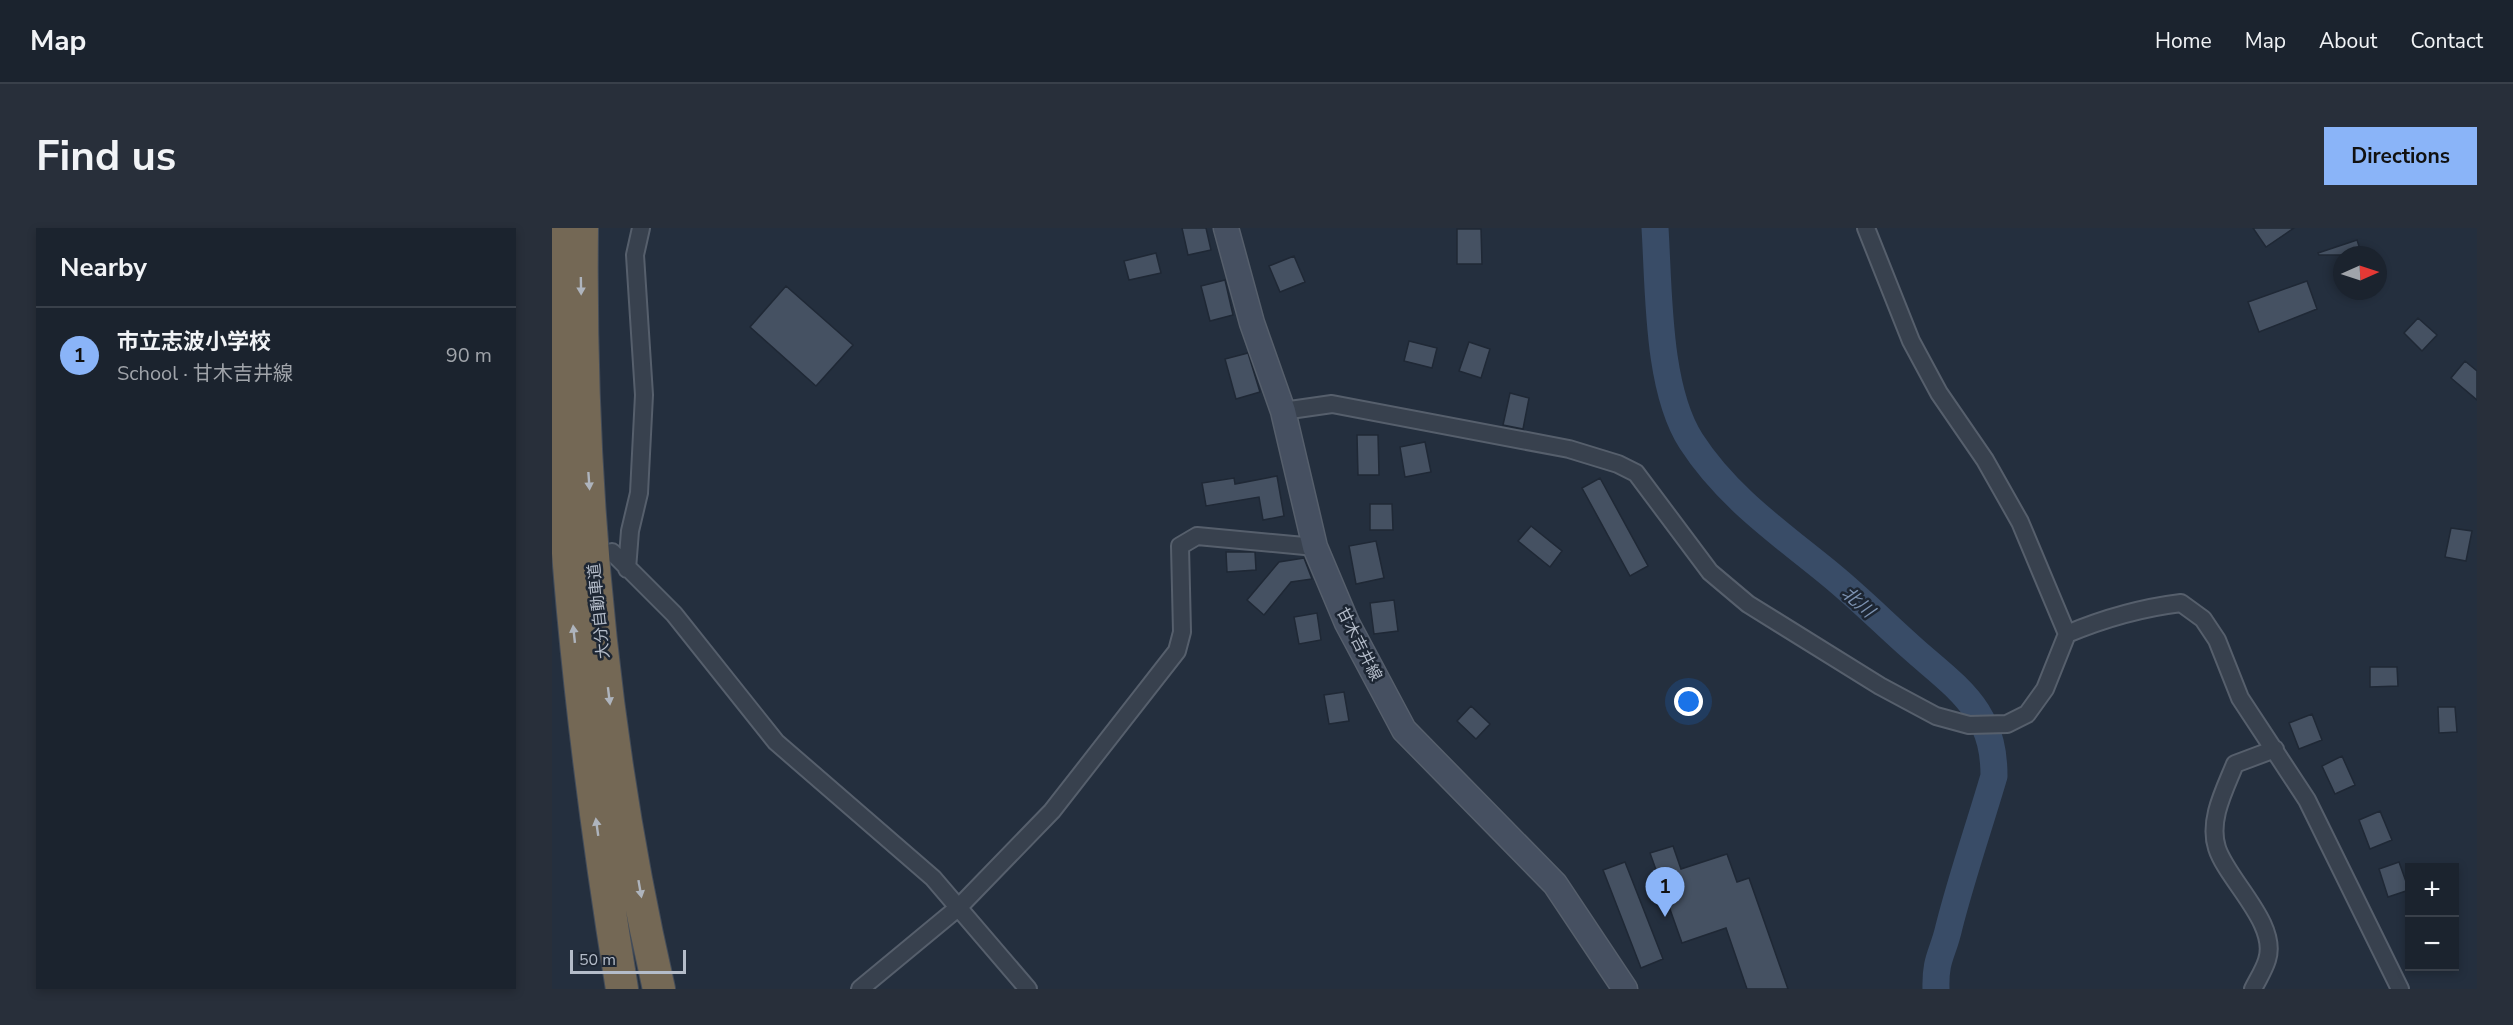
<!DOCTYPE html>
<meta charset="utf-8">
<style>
:root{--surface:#1b232e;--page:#282f3a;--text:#f1f3f6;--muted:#a0a4aa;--line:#39404a;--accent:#8ab4f8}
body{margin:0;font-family:"Nunito Sans","Noto Sans JP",sans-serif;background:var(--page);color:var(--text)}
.controls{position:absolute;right:18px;bottom:18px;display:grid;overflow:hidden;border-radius:0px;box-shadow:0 3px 9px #0003}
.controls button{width:54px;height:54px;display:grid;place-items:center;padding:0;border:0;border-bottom:2px solid var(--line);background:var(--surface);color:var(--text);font:30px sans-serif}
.compass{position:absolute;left:1781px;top:18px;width:54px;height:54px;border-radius:50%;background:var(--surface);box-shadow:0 3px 9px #0003;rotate:87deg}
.scale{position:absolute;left:18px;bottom:15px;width:116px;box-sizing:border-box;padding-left:6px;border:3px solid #b4bcc9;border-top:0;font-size:16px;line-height:21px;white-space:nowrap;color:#b4bcc9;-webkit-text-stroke:4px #1d2633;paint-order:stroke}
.you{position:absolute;left:1137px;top:474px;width:21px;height:21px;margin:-15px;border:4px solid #fff;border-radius:50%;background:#1a73e8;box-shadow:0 0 0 9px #1a73e833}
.badge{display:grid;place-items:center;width:39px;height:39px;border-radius:50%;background:var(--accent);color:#111;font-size:20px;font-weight:700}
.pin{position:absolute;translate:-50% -50px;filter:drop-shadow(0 2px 3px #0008)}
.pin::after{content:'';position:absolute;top:32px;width:21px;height:18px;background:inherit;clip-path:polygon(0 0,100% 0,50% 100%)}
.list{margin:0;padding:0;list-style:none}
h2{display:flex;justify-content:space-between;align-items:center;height:78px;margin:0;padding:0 24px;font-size:26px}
h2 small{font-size:20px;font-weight:400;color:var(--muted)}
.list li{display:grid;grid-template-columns:39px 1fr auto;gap:18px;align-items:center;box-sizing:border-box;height:96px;padding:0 24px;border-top:2px solid var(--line)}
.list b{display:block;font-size:22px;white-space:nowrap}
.list p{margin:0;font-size:20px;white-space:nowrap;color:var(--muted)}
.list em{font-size:20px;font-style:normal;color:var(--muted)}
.map{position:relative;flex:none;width:1925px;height:761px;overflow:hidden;border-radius:0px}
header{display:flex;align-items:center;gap:36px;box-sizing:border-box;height:84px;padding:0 30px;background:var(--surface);border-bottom:2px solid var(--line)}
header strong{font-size:28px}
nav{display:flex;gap:33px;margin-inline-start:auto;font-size:21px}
.intro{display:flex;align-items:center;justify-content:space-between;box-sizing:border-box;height:144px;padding:0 36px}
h1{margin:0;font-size:42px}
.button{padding:15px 27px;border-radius:0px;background:var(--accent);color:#111;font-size:21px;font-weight:700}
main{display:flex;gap:36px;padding:0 36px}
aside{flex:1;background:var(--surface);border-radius:0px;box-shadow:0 3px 9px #0003}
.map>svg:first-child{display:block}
</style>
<header>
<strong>Map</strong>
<nav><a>Home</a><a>Map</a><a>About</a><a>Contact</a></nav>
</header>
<div class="intro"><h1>Find us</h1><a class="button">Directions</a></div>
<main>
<aside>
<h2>Nearby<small></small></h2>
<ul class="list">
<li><span class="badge">1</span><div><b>市立志波小学校</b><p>School · 甘木吉井線</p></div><em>90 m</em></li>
</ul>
</aside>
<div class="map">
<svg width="1925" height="761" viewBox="0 0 1925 761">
<rect width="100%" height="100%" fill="#242f3e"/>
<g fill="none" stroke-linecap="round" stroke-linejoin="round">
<path stroke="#394c67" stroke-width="27" d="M1103 0C1107 63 1105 160 1139 213 1175 269 1229 306 1279 347 1307 370 1333 396 1360 420 1382 440 1409 459 1425 484 1438 505 1442 524 1442 548 1427 599 1410 648 1397 699 1391 726 1383 730 1384 761"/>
</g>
<path fill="#455162" stroke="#1f2835" stroke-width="1.5" d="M630 0H654L659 22 636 27Z
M1701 0H1742L1714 19Z
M905 1H929L930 36H905Z
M1805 12 1810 27H1767L1766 25Z
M604 25 609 45 577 52 572 33Z
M742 28 753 54 728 64 717 38Z
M673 52 681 87 658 93 649 58Z
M1755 53 1765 81 1707 104 1696 74Z
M234 58 301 117 264 158 198 99Z
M1866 90 1885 107 1870 123 1852 105Z
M857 113 885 120 880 140 852 133Z
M917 114 938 121 929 150 907 143Z
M696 125 708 164 684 171 673 131Z
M1913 133 1925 143V172L1899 150Z
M958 165 977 170 971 201 951 197Z
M805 207H826L827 247H806Z
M873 214 879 244 853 249 848 219Z
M725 248 732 288 711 292 707 269 654 278 650 255 682 250 683 256Z
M1048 250 1096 338 1078 348 1030 260Z
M818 276H840L841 302H818Z
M979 298 1010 323 998 339 966 313Z
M1899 300 1920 303 1914 333 1893 329Z
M824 313 832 350 804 356 797 318Z
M674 324H703L704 342 675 344Z
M752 330 760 351 739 354 712 387 695 372 727 334Z
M842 372 846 403 822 406 818 375Z
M765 385 769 412 747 416 742 389Z
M1818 439H1845L1846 458 1818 459Z
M792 464 797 493 777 496 772 467Z
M919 478 938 496 924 511 905 493Z
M1886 479H1903L1905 504 1887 505Z
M1760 486 1770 512 1747 521 1737 495Z
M1790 528 1803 557 1783 566 1770 538Z
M1828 583 1840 612 1818 621 1807 592Z
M1121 618 1129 641 1175 626 1185 654 1197 650 1236 761H1195L1174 700 1130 715 1098 625Z
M1073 634 1111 731 1089 740 1051 642Z
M1847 634 1857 662 1836 669 1827 641Z"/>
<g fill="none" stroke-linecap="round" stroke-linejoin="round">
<defs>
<path id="minor" d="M731 183 780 176 1017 221 1066 236 1084 245 1158 344 1196 376 1328 458 1384 488 1417 497 1455 496 1475 486 1493 461 1515 406 1468 294 1433 232 1387 165 1359 113 1314 0
M60 324 122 386 224 514 381 650 476 761
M75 341 78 303 87 265 92 167 83 27 89 0
M1515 406C1553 390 1588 380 1629 375L1651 391 1665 412 1688 470 1755 572 1848 761
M308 761 407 679 500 583 625 423 630 404 628 318 645 308 763 319
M1701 761C1706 751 1712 742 1715 732 1727 696 1675 652 1665 620 1656 592 1673 561 1683 536L1723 521"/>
<path id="secondary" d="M674 0 700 95 731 183 763 319 795 395 852 502 1003 656 1073 761"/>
<path id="motorway" d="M4 0C2 256 29 509 70 761
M30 0C27 254 50 513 107 761"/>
</defs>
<use href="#minor" stroke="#565f6c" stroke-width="20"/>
<use href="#secondary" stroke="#565f6c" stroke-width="27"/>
<use href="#motorway" stroke="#434c59" stroke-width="34"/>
<use href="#minor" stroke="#38414e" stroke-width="16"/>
<use href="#secondary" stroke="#465061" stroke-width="24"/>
<use href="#motorway" stroke="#746855" stroke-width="32"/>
</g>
<defs><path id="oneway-solid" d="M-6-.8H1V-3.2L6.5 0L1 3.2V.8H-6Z" transform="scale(1.5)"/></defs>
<g fill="#aeb4bd">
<use href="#oneway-solid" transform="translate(29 58) rotate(89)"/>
<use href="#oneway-solid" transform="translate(37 253) rotate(86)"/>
<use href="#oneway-solid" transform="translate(22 406) rotate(-96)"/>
<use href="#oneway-solid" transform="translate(57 468) rotate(83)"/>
<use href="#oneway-solid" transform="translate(45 599) rotate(-98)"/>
<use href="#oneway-solid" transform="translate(88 661) rotate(80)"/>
</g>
<g text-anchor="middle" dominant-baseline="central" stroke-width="5" stroke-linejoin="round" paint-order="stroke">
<g font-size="16" fill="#b4bcc9" stroke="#1d2633">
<text transform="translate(47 383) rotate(-96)">大分自動車道</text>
<text transform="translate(807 416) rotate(63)">甘木吉井線</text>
</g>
<g font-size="18" font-style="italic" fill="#7c92b1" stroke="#1d2633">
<text transform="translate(1306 374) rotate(41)">北川</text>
</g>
</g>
</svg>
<div class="controls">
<button>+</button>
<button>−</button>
</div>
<svg class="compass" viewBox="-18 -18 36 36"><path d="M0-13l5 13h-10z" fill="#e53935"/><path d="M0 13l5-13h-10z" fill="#a0a4aa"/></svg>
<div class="scale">50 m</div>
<div class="you"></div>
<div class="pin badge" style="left:1113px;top:689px">1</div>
</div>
</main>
